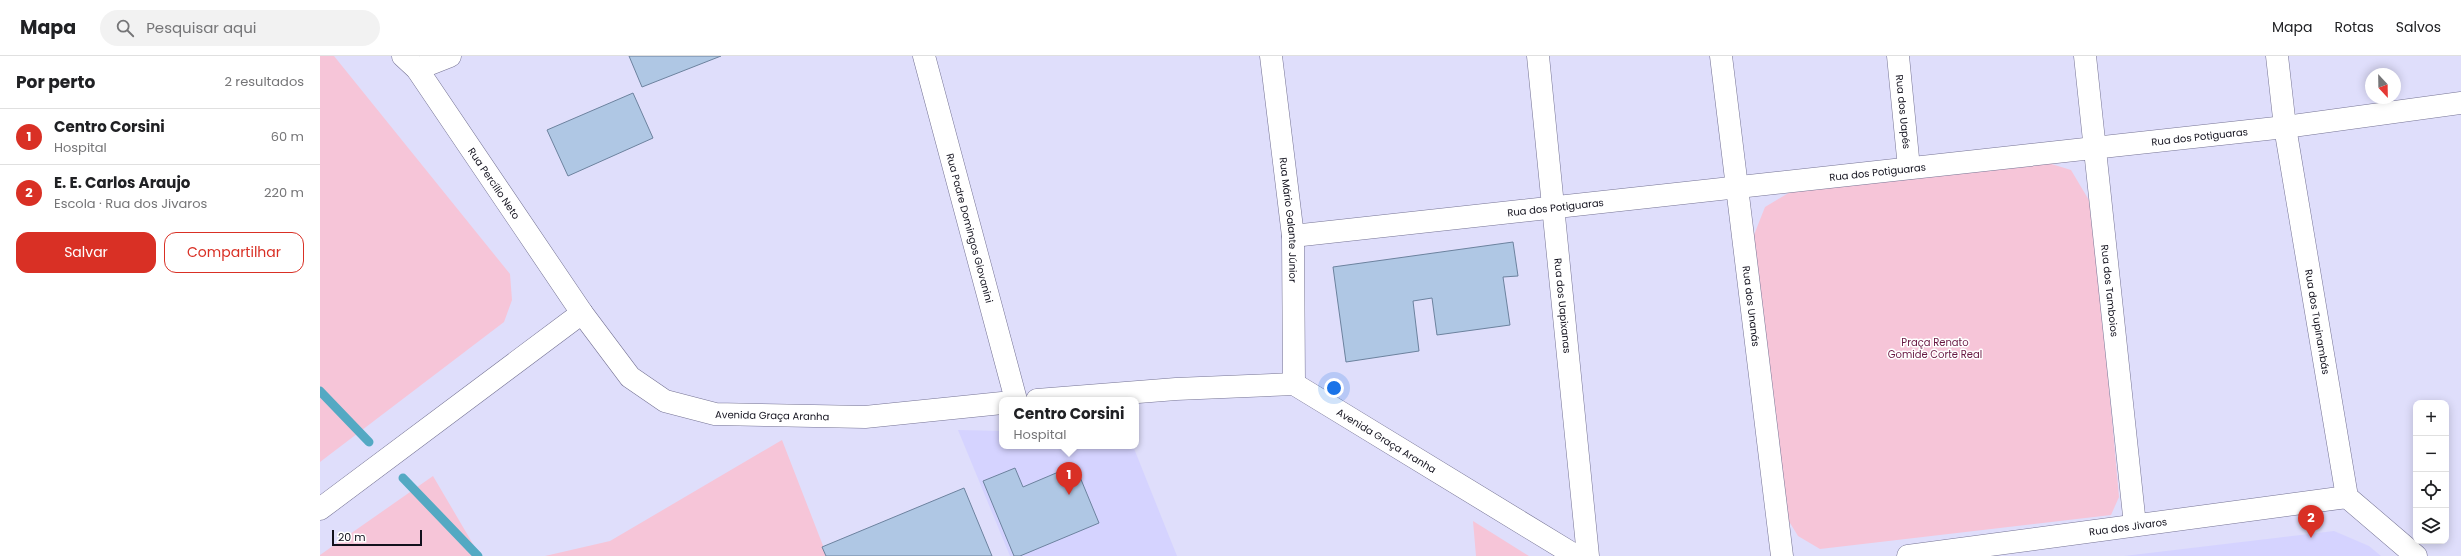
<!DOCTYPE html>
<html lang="pt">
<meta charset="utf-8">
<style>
:root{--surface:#fff;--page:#f2f2f2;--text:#202124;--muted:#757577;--line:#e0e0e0;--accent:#d93025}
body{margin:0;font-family:Poppins,sans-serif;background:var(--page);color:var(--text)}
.controls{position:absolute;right:12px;bottom:12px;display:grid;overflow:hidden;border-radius:8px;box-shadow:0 2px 10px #0003}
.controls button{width:36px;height:36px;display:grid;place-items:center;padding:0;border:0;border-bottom:1px solid var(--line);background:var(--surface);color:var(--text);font:20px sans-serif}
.compass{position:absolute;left:2045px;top:12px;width:36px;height:36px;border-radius:50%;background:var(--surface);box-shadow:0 2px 10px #0003;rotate:158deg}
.scale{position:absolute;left:12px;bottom:10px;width:90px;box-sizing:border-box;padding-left:4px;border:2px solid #12111d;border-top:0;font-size:11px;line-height:14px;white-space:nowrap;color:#12111d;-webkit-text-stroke:3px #fff;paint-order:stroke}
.you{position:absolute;left:1014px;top:332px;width:14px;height:14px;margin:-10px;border:3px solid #fff;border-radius:50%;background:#1a73e8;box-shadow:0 0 0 6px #1a73e833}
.badge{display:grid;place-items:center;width:26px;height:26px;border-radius:50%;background:var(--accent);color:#fff;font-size:13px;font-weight:700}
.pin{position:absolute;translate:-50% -33px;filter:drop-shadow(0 1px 2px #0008)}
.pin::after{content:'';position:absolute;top:21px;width:14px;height:12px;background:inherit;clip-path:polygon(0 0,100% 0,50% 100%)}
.popup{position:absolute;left:679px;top:341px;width:140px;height:52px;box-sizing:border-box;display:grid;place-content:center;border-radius:8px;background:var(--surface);filter:drop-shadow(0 1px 3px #0005);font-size:13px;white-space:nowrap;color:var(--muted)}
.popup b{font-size:15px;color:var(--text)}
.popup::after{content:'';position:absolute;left:50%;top:100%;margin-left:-8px;border:8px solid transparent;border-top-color:var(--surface)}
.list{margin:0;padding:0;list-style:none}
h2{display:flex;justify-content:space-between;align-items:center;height:52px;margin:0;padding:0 16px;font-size:17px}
h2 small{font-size:13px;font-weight:400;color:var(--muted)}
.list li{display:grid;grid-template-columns:26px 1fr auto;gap:12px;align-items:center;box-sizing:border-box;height:56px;padding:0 16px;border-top:1px solid var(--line)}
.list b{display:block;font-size:15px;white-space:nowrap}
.list p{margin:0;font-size:13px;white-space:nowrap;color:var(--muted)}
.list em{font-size:13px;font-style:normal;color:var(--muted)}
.actions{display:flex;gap:8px;padding:12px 16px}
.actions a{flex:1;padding:9px 0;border:1px solid var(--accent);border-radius:12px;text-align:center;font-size:14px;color:var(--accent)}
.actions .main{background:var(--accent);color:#fff}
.icon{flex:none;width:22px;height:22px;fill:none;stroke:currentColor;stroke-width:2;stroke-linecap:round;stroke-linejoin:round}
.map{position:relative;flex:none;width:2141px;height:500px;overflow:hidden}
header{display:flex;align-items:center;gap:24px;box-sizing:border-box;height:56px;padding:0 20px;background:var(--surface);border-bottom:1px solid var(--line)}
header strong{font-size:19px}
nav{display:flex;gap:22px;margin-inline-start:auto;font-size:14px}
.search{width:280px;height:36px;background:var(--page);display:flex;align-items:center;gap:10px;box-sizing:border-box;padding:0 14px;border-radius:22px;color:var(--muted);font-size:15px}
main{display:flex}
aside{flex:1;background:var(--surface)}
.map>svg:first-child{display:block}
</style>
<header>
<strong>Mapa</strong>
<div class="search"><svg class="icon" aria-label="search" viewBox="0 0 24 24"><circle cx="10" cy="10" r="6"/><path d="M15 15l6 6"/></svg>Pesquisar aqui</div>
<nav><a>Mapa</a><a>Rotas</a><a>Salvos</a></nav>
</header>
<main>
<aside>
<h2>Por perto<small>2 resultados</small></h2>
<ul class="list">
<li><span class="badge">1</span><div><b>Centro Corsini</b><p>Hospital</p></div><em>60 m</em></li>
<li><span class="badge">2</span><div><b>E. E. Carlos Araujo</b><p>Escola · Rua dos Jivaros</p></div><em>220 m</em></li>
</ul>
<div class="actions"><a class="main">Salvar</a><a>Compartilhar</a></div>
</aside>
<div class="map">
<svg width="2141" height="500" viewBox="0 0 2141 500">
<rect width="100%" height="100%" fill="#dfdefb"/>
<path fill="#d5d3ff" d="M638 374 682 375V390H813L857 500H690Z
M2014 475 2049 490 2061 500H1804Z"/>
<path fill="#f6c5d8" d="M0 0H14L190 218 192 244 184 266 0 406Z
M1725 106 1751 114 1773 151 1799 441 1791 459 1500 493 1478 480 1462 454 1432 184 1445 151 1472 135Z
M462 384 507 500H225L290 485Z
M113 420 160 500H0V499Z
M1153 465 1209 500H1156Z"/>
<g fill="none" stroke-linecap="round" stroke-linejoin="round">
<path stroke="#54a9c3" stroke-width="9" d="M0 335 49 386
M83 422 158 500"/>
</g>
<path fill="#afc7e4" stroke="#6c829e" d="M309 0H401L322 31Z
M313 37 333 82 248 120 227 74Z
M1193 186 1198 220 1183 221 1190 269 1117 279 1112 242 1093 245 1099 295 1026 306 1013 211Z
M755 409 779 467 700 500H694L663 425 695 412 703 431Z
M644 432 672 500H506L502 491Z"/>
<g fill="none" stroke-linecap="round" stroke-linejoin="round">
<defs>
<g id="street">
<path id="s1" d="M604 0 696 344"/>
<path id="s2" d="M951 0 973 180 974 328"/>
<path id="s3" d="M1218 0 1268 500"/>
<path id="s4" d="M1401 0 1462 500"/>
<path id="s5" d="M1578 0 1589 112"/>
<path id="s6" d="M1765 0 1815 469"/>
<path id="s7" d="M1957 0 1965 71 2027 441 2096 500"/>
<path d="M97 13 130 0"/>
<path id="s8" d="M973 180 1965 71 2141 47"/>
<path d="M0 453 262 257"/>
<path id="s9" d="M1588 500 2027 441"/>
</g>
<g id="secondary">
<path id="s10" d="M83 0 97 13 262 257 310 321 345 345 395 358 545 361 682 347"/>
<path id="s11" d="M717 344 856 333 974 328 1256 500"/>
</g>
</defs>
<use href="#street" stroke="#757394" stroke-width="23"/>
<use href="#secondary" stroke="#757394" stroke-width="23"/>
<use href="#street" stroke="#fff" stroke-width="22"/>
<use href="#secondary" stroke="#fff" stroke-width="22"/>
</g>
<g text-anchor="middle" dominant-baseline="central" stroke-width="3" stroke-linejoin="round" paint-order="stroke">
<g font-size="10" fill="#12111d" stroke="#fff">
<text stroke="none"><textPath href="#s5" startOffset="56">Rua dos Uapés</textPath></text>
<text stroke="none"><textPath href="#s8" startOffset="912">Rua dos Potiguaras</textPath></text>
<text stroke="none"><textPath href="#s8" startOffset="588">Rua dos Potiguaras</textPath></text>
<text stroke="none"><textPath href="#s10" startOffset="157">Rua Percílio Neto</textPath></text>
<text stroke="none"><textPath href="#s8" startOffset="264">Rua dos Potiguaras</textPath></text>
<text stroke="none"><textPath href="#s2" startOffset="165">Rua Mário Galante Júnior</textPath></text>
<text stroke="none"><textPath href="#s1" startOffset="178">Rua Padre Domingos Giovanini</textPath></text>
<text stroke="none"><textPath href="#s6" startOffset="236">Rua dos Tamboios</textPath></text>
<text stroke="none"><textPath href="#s3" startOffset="251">Rua dos Uapixanas</textPath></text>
<text stroke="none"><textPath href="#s4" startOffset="252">Rua dos Unanás</textPath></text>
<text stroke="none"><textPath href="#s7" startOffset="269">Rua dos Tupinambás</textPath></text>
<text stroke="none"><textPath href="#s10" startOffset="545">Avenida Graça Aranha</textPath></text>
<text stroke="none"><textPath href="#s11" startOffset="366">Avenida Graça Aranha</textPath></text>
<text stroke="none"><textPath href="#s9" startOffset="222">Rua dos Jivaros</textPath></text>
</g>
<g font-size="10" fill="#681842" stroke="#fff">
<text x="1615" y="286">Praça Renato<tspan x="1615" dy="12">Gomide Corte Real</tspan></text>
</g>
</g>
</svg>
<div class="controls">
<button>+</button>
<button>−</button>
<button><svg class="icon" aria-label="locate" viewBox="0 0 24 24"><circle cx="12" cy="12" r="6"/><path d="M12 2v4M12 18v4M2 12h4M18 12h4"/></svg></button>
<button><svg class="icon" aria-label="layers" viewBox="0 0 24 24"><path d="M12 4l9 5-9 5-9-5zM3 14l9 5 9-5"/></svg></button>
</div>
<svg class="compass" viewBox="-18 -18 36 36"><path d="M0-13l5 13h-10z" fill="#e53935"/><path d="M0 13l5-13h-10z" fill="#757577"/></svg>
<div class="scale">20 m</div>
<div class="you"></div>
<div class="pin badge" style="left:749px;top:439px">1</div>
<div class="popup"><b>Centro Corsini</b>Hospital</div>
<div class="pin badge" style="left:1991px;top:482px">2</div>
</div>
</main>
